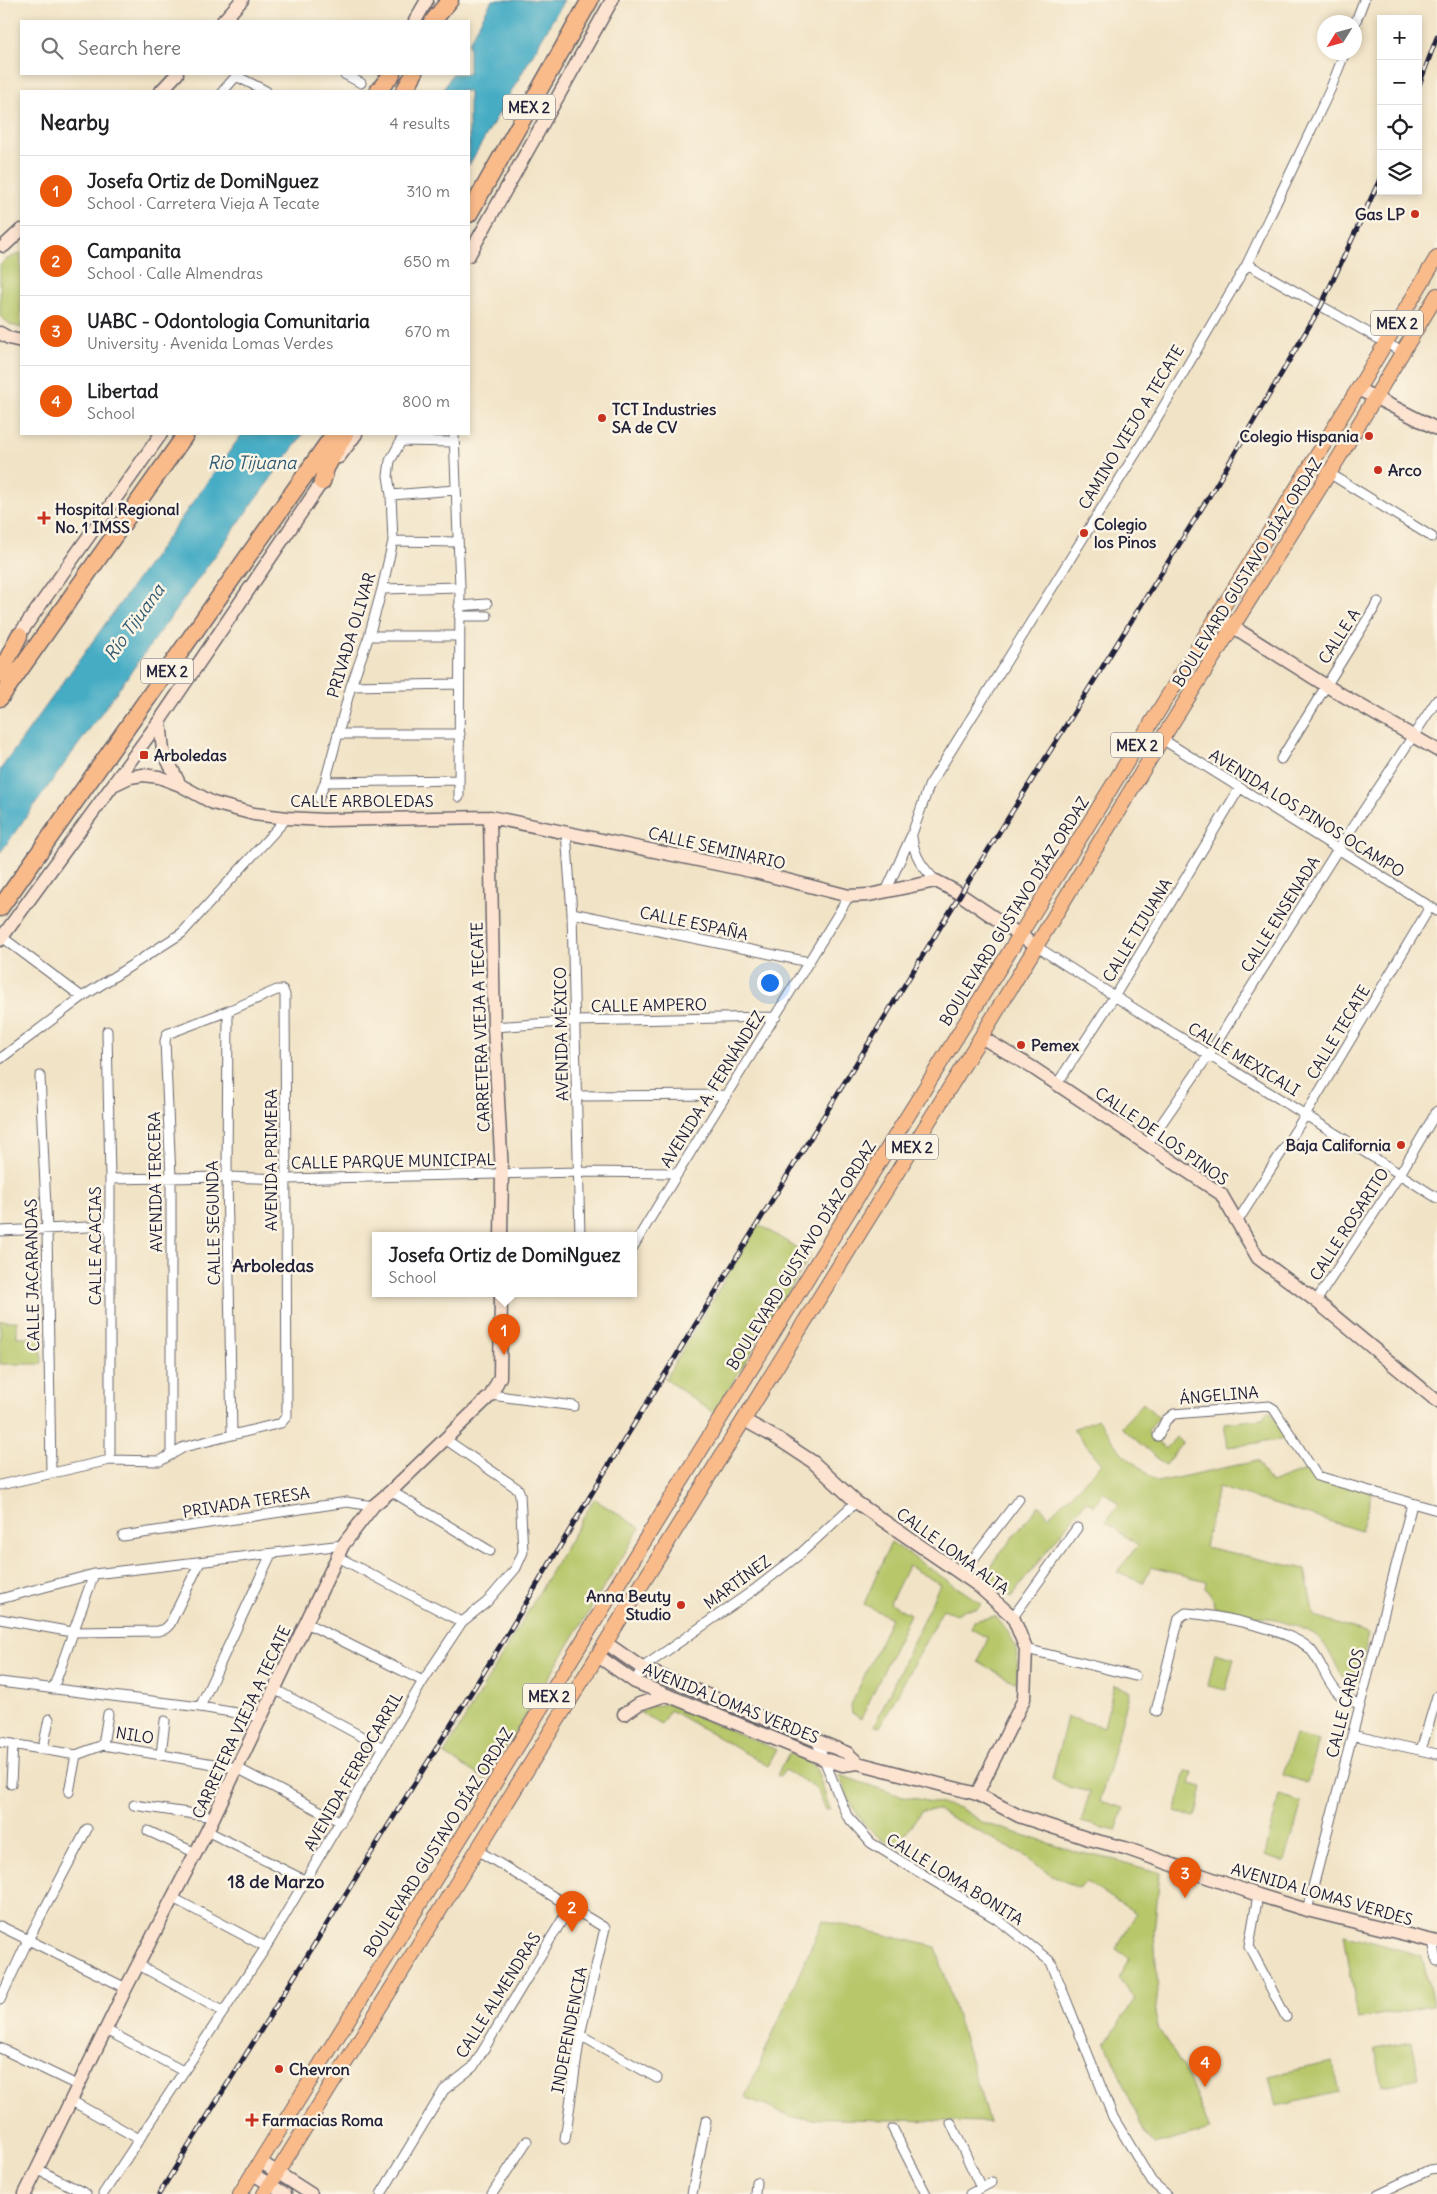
<!DOCTYPE html>
<meta charset="utf-8">
<style>
:root{--surface:#fff;--page:#f6f6f6;--text:#202124;--muted:#757577;--line:#e0e0e0;--accent:#ea580c}
body{margin:0;font-family:Delius,sans-serif;background:var(--page);color:var(--text)}
.controls{position:absolute;right:15px;top:15px;display:grid;overflow:hidden;border-radius:0px;box-shadow:0 2px 8px #0003}
.controls button{width:45px;height:45px;display:grid;place-items:center;padding:0;border:0;border-bottom:1px solid var(--line);background:var(--surface);color:var(--text);font:25px sans-serif}
.compass{position:absolute;left:1317px;top:15px;width:45px;height:45px;border-radius:50%;background:var(--surface);box-shadow:0 2px 8px #0003;rotate:233deg}
.you{position:absolute;left:769px;top:982px;width:18px;height:18px;margin:-12px;border:4px solid #fff;border-radius:50%;background:#1a73e8;box-shadow:0 0 0 8px #1a73e833}
.badge{display:grid;place-items:center;width:32px;height:32px;border-radius:50%;background:var(--accent);color:#fff;font-size:16px;font-weight:700}
.pin{position:absolute;translate:-50% -41px;filter:drop-shadow(0 1px 2px #0008)}
.pin::after{content:'';position:absolute;top:26px;width:18px;height:15px;background:inherit;clip-path:polygon(0 0,100% 0,50% 100%)}
.popup{position:absolute;left:372px;top:1232px;width:265px;height:65px;box-sizing:border-box;display:grid;place-content:center;border-radius:0px;background:var(--surface);filter:drop-shadow(0 1px 4px #0005);font-size:16px;white-space:nowrap;color:var(--muted)}
.popup b{font-size:19px;color:var(--text)}
.popup::after{content:'';position:absolute;left:50%;top:100%;margin-left:-10px;border:10px solid transparent;border-top-color:var(--surface)}
.list{margin:0;padding:0;list-style:none}
h2{display:flex;justify-content:space-between;align-items:center;height:65px;margin:0;padding:0 20px;font-size:21px}
h2 small{font-size:16px;font-weight:400;color:var(--muted)}
.list li{display:grid;grid-template-columns:32px 1fr auto;gap:15px;align-items:center;box-sizing:border-box;height:70px;padding:0 20px;border-top:1px solid var(--line)}
.list b{display:block;font-size:19px;white-space:nowrap}
.list p{margin:0;font-size:16px;white-space:nowrap;color:var(--muted)}
.list em{font-size:16px;font-style:normal;color:var(--muted)}
.icon{flex:none;width:28px;height:28px;fill:none;stroke:currentColor;stroke-width:2;stroke-linecap:round;stroke-linejoin:round}
.map{position:relative;flex:none;width:1437px;height:2194px;overflow:hidden}
.search{position:absolute;background:var(--surface);box-shadow:0 2px 8px #0003;left:20px;top:20px;width:450px;height:55px;display:flex;align-items:center;gap:12px;box-sizing:border-box;padding:0 18px;border-radius:0px;color:var(--muted);font-size:19px}
.panel{position:absolute;background:var(--surface);box-shadow:0 2px 8px #0003;left:20px;top:90px;width:450px;height:345px;border-radius:0px}
.map>svg:first-child{display:block}
</style>
<div class="map">
<svg width="1437" height="2194" viewBox="0 0 1437 2194">
<rect width="100%" height="100%" fill="#fcf5e5"/>
<filter id="ink" filterUnits="userSpaceOnUse"><feTurbulence type="fractalNoise" baseFrequency=".02" numOctaves="2"/><feDisplacementMap in="SourceGraphic" scale="10" xChannelSelector="R" yChannelSelector="G"/><feConvolveMatrix kernelMatrix="1 2 1 2 8 2 1 2 1" color-interpolation-filters="sRGB"/></filter>
<filter id="wash" filterUnits="userSpaceOnUse"><feTurbulence type="fractalNoise" baseFrequency=".0096" numOctaves="4" result="noise"/><feDisplacementMap in="SourceGraphic" scale="20" xChannelSelector="R" yChannelSelector="G"/><feGaussianBlur stdDeviation="1.12" result="paint"/><feColorMatrix in="noise" values="0 0 0 0 0 0 0 0 0 0 0 0 0 0 0 0 0 1.4 0 .05"/><feComposite in="paint" operator="in"/></filter>
<g filter="url(#wash)">
<rect width="100%" height="100%" fill="#f1e3c6"/>
<path fill="#b7c76a" stroke="#6c7452" d="M21 253V328L11 325 0 316V265L5 260Z
M758 1224 810 1256 714 1413 665 1379Z
M0 1321H17V1337H41L42 1364H0Z
M1143 1403 1159 1418 1147 1432 1166 1449 1176 1437 1183 1442 1165 1465 1121 1427Z
M1267 1411 1271 1412 1287 1439 1228 1447 1224 1423 1263 1419Z
M1098 1419 1122 1453 1157 1482 1257 1461 1270 1483 1311 1468 1317 1475 1372 1492 1361 1531 1218 1487 1205 1547 1305 1569 1314 1617 1369 1634 1356 1688C1338 1679 1334 1654 1320 1639 1305 1622 1239 1613 1214 1607L1213 1599 1205 1588 1206 1581 1151 1567 1143 1583 1117 1572 1138 1545 1106 1522 1119 1504 1104 1492 1094 1506 1086 1501 1011 1597 982 1576 1039 1505 1049 1516 1102 1464 1073 1429Z
M594 1499 640 1528 486 1780 444 1754Z
M891 1542 982 1604 977 1609H966L956 1614 943 1609 880 1727 874 1726 940 1584 908 1566 890 1603 910 1614 861 1719 852 1713 851 1705 891 1618 864 1604Z
M995 1616C1016 1639 1020 1652 1016 1683L978 1662 988 1638 971 1629 974 1621Z
M1215 1653 1234 1658 1226 1690 1208 1686Z
M1114 1685 1130 1691 1100 1801 1124 1808 1116 1831 1081 1822 1090 1792 1069 1787 1052 1779 1067 1717 1104 1727Z
M667 1704 777 1750 768 1766 670 1710 661 1724 639 1712 653 1706Z
M1295 1735 1319 1741 1307 1783 1283 1775Z
M789 1753 813 1764 816 1768 830 1809 826 1810 817 1789 785 1770 780 1777 777 1775Z
M1186 1771 1193 1772 1190 1784 1203 1787 1195 1817 1175 1812Z
M839 1775 898 1795 960 1808 984 1823 1077 1852 1115 1860 1160 1873 1154 1932 1158 1991 1155 2014 1159 2030 1176 2055 1188 2077 1210 2130 1154 2145 1144 2132 1106 2043 1135 1999 1119 1979 1129 1958 1116 1949 1136 1913 1086 1882 1078 1888 1045 1871 1027 1857 937 1810 921 1811 896 1848C860 1827 854 1812 839 1775Z
M1279 1795 1302 1802 1285 1862 1265 1855Z
M823 1920 936 1947 989 2122 793 2118 745 2097Z
M1344 1934 1422 1956 1433 2005 1358 2019Z
M1412 2041 1419 2078 1382 2085 1375 2048Z
M1332 2062 1339 2092 1276 2106 1269 2076Z"/>
<path fill="#44acc4" stroke="#336780" d="M492 0H564L469 165V91H443L452 74H469V42Z
M242 434H303L0 853V770Z"/>
</g>
<g filter="url(#ink)">
<g fill="none" stroke-linecap="round" stroke-linejoin="round">
<defs>
<path id="street" d="M1354 26 1364 0
M344 74 361 83
M236 76 266 91
M223 91 238 74
M1247 264 1402 352
M454 434 460 587 459 797
M400 441 454 442
M1329 473 1432 537
M391 495 455 490
M393 541 458 542
M382 589 460 587
M459 606 487 604
M459 616H487
M369 636H459
M351 686 459 684
M338 734H460
M1162 739 1437 911
M1281 759 1378 602
M325 782 458 780
M319 798 325 782 351 686 369 636 382 589 393 541 391 495 388 476 390 461 405 434
M566 832 572 913 580 1236
M912 837C914 856 923 868 936 881
M887 889 912 834 929 786 1144 440 1247 264 1330 90 1345 52
M572 913 809 962
M2 937 82 997
M1036 946C1168 1032 1304 1112 1437 1198
M228 1011 227 1177 232 1434
M494 1027 575 1021 776 1017
M107 1031 110 1179V1460
M0 1059 82 997 182 933 287 818
M40 1076 47 1230 51 1472
M1057 1084 1114 997 1239 789
M577 1096 727 1095
M1148 1143 1208 1056 1338 849 1437 700
M110 1179 227 1177 286 1179 579 1172 676 1173
M1237 1222 1306 1114 1430 907
M0 1231 110 1226
M633 1247C703 1129 778 1014 849 896
M1316 1301 1400 1174 1437 1111
M491 1395 574 1406
M1158 1436 1166 1420 1174 1414 1269 1406 1274 1409 1317 1476 1437 1510
M0 1485 110 1460 160 1461 184 1447 281 1423 287 1416 285 995 283 990H277L228 1011 167 1034 165 1041 171 1177V1455
M391 1491 490 1551
M123 1536 347 1502 373 1506
M338 1557 462 1622
M961 1575 1019 1499
M0 1599 94 1574 343 1545
M1013 1617 1077 1528
M0 1619 72 1632 158 1631 165 1629 170 1624 200 1562
M306 1623 423 1681
M1026 1649 1135 1676
M0 1682 200 1707 262 1717
M635 1682 642 1668 754 1590 800 1554 856 1502
M53 1689 94 1574
M274 1689 383 1748
M200 1707 271 1554
M1156 1711 1179 1618 1186 1613C1216 1615 1289 1629 1310 1649 1322 1662 1326 1682 1339 1694 1344 1699 1352 1701 1359 1704
M1352 1735 1437 1754
M0 1742 76 1755 103 1745 237 1768 341 1822
M817 1742 847 1816 871 1843 1000 1921 1051 1962 1113 2117 1152 2182 1166 2194
M103 1745 108 1714
M43 1748 49 1719
M1421 1750 1437 1696
M161 1754 165 1721
M11 1784 13 1744
M69 1792 76 1755
M134 1805 214 1817
M148 1831 196 1853
M207 1831 306 1881
M477 1850 605 1928 580 2035 565 2139
M1258 1895 1249 1946 1286 2017
M173 1898 266 1947
M1307 1910 1412 1504
M0 1926 126 1988
M1433 1941 1437 1961
M139 1965 222 2011
M0 2000 28 1940 87 1829
M106 2030 183 2071
M580 2035 657 2078
M0 2048 79 2086
M72 2101 139 2139
M951 2123 981 2188
M893 2129 926 2194
M37 2169 86 2194
M103 2194 266 1947 423 1681 462 1622 487 1602 516 1568 523 1552 520 1494 518 1489 445 1439
M381 2194 444 2090 473 2067 570 1907
M492 2194 527 2141
M692 2194 706 2121
M755 2194 756 2182
M970 2194 992 2182
M1378 2194 1429 2170 1437 2169"/>
<path id="secondary" d="M223 21 242 0
M415 21 427 0
M161 91 177 74
M4 246 21 230
M469 255 612 0
M0 333 9 338 21 341
M1358 389 1437 429
M339 457 356 434
M1216 616 1325 685 1437 750
M14 642 161 434
M160 720 163 751 180 785
M113 785 130 777 143 775 159 777 180 785 213 803 254 814 287 818 324 820 490 817 751 871 849 896 869 895 936 881 957 892
M490 817 494 1027 502 1173 501 1236
M964 897 1036 946
M0 940 160 720 326 476
M981 1037 1033 1068 1221 1194 1258 1258 1316 1301 1437 1401
M744 1420 778 1439 813 1462 856 1502 976 1584 1013 1617 1026 1649 1024 1699 977 1794
M606 1643 642 1668 847 1753 858 1763
M598 1656 635 1682 824 1759 843 1765 858 1763 977 1794 1019 1816 1089 1839 1125 1848 1258 1895 1307 1910 1437 1942
M624 1714 639 1704 666 1695
M261 2162 311 2194
M253 2174 285 2194
M25 2194 126 1988 207 1831 343 1545 373 1506 391 1491 491 1395 500 1377 501 1294"/>
<path id="primary" d="M240 2194 1358 389 1437 257
M264 2194 981 1037 1162 739 1338 459 1437 295"/>
<path id="highway" d="M433 21 450 0
M378 91 392 74
M404 91 414 74
M469 214 590 0
M322 482 326 468 345 434
M0 674 19 636
M0 698 186 434
M0 908 334 434"/>
</defs>
<use href="#street" stroke="#6a666c" stroke-width="11"/>
<use href="#secondary" stroke="#6a666c" stroke-width="15"/>
<use href="#primary" stroke="#6a666c" stroke-width="16"/>
<use href="#highway" stroke="#6a666c" stroke-width="19"/>
<use href="#street" stroke="#fff" stroke-width="9"/>
<use href="#secondary" stroke="#fde4d1" stroke-width="12"/>
<use href="#primary" stroke="#fabb8b" stroke-width="14"/>
<use href="#highway" stroke="#fabb8b" stroke-width="16"/>
<defs>
<path id="rail" d="M1418 88 1437 37
M159 2194 505 1638 604 1473 960 895 1215 487 1321 306 1381 177"/>
</defs>
<use href="#rail" stroke="#22223b" stroke-width="5"/>
<use href="#rail" stroke="#fcf5e5" stroke-width="3" stroke-dasharray="9" stroke-linecap="butt"/>
</g>
</g>
<g fill="#c8321e" stroke="#fcf5e5" stroke-width="2">
<circle cx="1415" cy="214" r="5"/>
<circle cx="602" cy="418" r="5"/>
<circle cx="1369" cy="436" r="5"/>
<circle cx="1378" cy="470" r="5"/>
<path d="M41.5 510.5h5v5h5v5h-5v5h-5v-5h-5v-5h5z"/>
<circle cx="1084" cy="533" r="5"/>
<rect x="139" y="750" width="10" height="10" rx="2.5"/>
<circle cx="1021" cy="1045" r="5"/>
<circle cx="1401" cy="1145" r="5"/>
<circle cx="681" cy="1605" r="5"/>
<circle cx="279" cy="2069" r="5"/>
<path d="M249.5 2112.5h5v5h5v5h-5v5h-5v-5h-5v-5h5z"/>
</g>
<g text-anchor="middle" dominant-baseline="central" stroke-width="5" stroke-linejoin="round" paint-order="stroke">
<g fill="#fcf5e5" stroke="#63616e" stroke-width="1">
<rect x="503" y="94.5" width="52" height="25" rx="4"/>
<rect x="1371" y="310.5" width="52" height="25" rx="4"/>
<rect x="141" y="658.5" width="52" height="25" rx="4"/>
<rect x="1111" y="732.5" width="52" height="25" rx="4"/>
<rect x="886" y="1134.5" width="52" height="25" rx="4"/>
<rect x="523" y="1683.5" width="52" height="25" rx="4"/>
</g>
<g font-size="15" font-weight="bold" fill="#22223b">
<text x="529" y="107">MEX 2</text>
<text x="1397" y="323">MEX 2</text>
<text x="167" y="671">MEX 2</text>
<text x="1137" y="745">MEX 2</text>
<text x="912" y="1147">MEX 2</text>
<text x="549" y="1696">MEX 2</text>
</g>
<g font-size="16" font-weight="bold" fill="#22223b" stroke="#fcf5e5" text-anchor="start">
<text x="1405" y="214" text-anchor="end">Gas LP</text>
<text x="612" y="409">TCT Industries<tspan x="612" dy="18">SA de CV</tspan></text>
<text x="1359" y="436" text-anchor="end">Colegio Hispania</text>
<text x="1388" y="470">Arco</text>
<text x="55" y="509">Hospital Regional<tspan x="55" dy="18">No. 1 IMSS</tspan></text>
<text x="1094" y="524">Colegio<tspan x="1094" dy="18">los Pinos</tspan></text>
<text x="154" y="755">Arboledas</text>
<text x="1031" y="1045">Pemex</text>
<text x="1391" y="1145" text-anchor="end">Baja California</text>
<text x="671" y="1596" text-anchor="end">Anna Beuty<tspan x="671" dy="18">Studio</tspan></text>
<text x="289" y="2069">Chevron</text>
<text x="262" y="2120">Farmacias Roma</text>
</g>
<g font-size="16" fill="#22223b" stroke="#fcf5e5">
<text transform="translate(1131 427) rotate(-59)">CAMINO VIEJO A TECATE</text>
<text transform="translate(1247 572) rotate(-58)">BOULEVARD GUSTAVO DÍAZ ORDAZ</text>
<text transform="translate(351 635) rotate(-73)">PRIVADA OLIVAR</text>
<text transform="translate(1339 636) rotate(-57)">CALLE A</text>
<text x="362" y="801">CALLE ARBOLEDAS</text>
<text transform="translate(1307 813) rotate(32)">AVENIDA LOS PINOS OCAMPO</text>
<text transform="translate(717 848) rotate(13)">CALLE SEMINARIO</text>
<text transform="translate(1014 911) rotate(-58)">BOULEVARD GUSTAVO DÍAZ ORDAZ</text>
<text transform="translate(1280 914) rotate(-58)">CALLE ENSENADA</text>
<text transform="translate(694 923) rotate(12)">CALLE ESPAÑA</text>
<text transform="translate(1137 930) rotate(-59)">CALLE TIJUANA</text>
<text transform="translate(649 1005) rotate(-1)">CALLE AMPERO</text>
<text transform="translate(480 1027) rotate(-92)">CARRETERA VIEJA A TECATE</text>
<text transform="translate(1338 1032) rotate(-59)">CALLE TECATE</text>
<text transform="translate(561 1034) rotate(-91)">AVENIDA MÉXICO</text>
<text transform="translate(1244 1059) rotate(31)">CALLE MEXICALI</text>
<text transform="translate(712 1089) rotate(-58)">AVENIDA A. FERNÁNDEZ</text>
<text transform="translate(1162 1136) rotate(35)">CALLE DE LOS PINOS</text>
<text transform="translate(271 1160) rotate(-90)">AVENIDA PRIMERA</text>
<text transform="translate(393 1161) rotate(-1)">CALLE PARQUE MUNICIPAL</text>
<text transform="translate(155 1182) rotate(-91)">AVENIDA TERCERA</text>
<text transform="translate(213 1223) rotate(-91)">CALLE SEGUNDA</text>
<text transform="translate(1349 1224) rotate(-57)">CALLE ROSARITO</text>
<text transform="translate(95 1246) rotate(-90)">CALLE ACACIAS</text>
<text transform="translate(801 1255) rotate(-58)">BOULEVARD GUSTAVO DÍAZ ORDAZ</text>
<text transform="translate(32 1275) rotate(-91)">CALLE JACARANDAS</text>
<text transform="translate(1219 1395) rotate(-5)">ÁNGELINA</text>
<text transform="translate(246 1502) rotate(-9)">PRIVADA TERESA</text>
<text transform="translate(953 1551) rotate(36)">CALLE LOMA ALTA</text>
<text transform="translate(737 1582) rotate(-36)">MARTÍNEZ</text>
<text transform="translate(731 1703) rotate(22)">AVENIDA LOMAS VERDES</text>
<text transform="translate(1345 1703) rotate(-76)">CALLE CARLOS</text>
<text transform="translate(241 1722) rotate(-65)">CARRETERA VIEJA A TECATE</text>
<text transform="translate(135 1735) rotate(9)">NILO</text>
<text transform="translate(353 1771) rotate(-60)">AVENIDA FERROCARRIL</text>
<text transform="translate(438 1842) rotate(-58)">BOULEVARD GUSTAVO DÍAZ ORDAZ</text>
<text transform="translate(955 1879) rotate(32)">CALLE LOMA BONITA</text>
<text transform="translate(1322 1894) rotate(16)">AVENIDA LOMAS VERDES</text>
<text transform="translate(498 1995) rotate(-58)">CALLE ALMENDRAS</text>
<text transform="translate(569 2030) rotate(-79)">INDEPENDENCIA</text>
</g>
<g font-size="18" font-style="italic" fill="#305972" stroke="#fcf5e5">
<text x="252" y="462">Rio Tijuana</text>
<text transform="translate(134 622) rotate(-54)">Río Tijuana</text>
</g>
<g font-size="18" font-weight="bold" fill="#22223b" stroke="#fcf5e5">
<text x="273" y="1265">Arboledas</text>
<text x="276" y="1881">18 de Marzo</text>
</g>
</g>
</svg>
<div class="controls">
<button>+</button>
<button>−</button>
<button><svg class="icon" aria-label="locate" viewBox="0 0 24 24"><circle cx="12" cy="12" r="6"/><path d="M12 2v4M12 18v4M2 12h4M18 12h4"/></svg></button>
<button><svg class="icon" aria-label="layers" viewBox="0 0 24 24"><path d="M12 4l9 5-9 5-9-5zM3 14l9 5 9-5"/></svg></button>
</div>
<svg class="compass" viewBox="-18 -18 36 36"><path d="M0-13l5 13h-10z" fill="#e53935"/><path d="M0 13l5-13h-10z" fill="#757577"/></svg>
<div class="you"></div>
<div class="pin badge" style="left:504px;top:1355px">1</div>
<div class="popup"><b>Josefa Ortiz de DomiNguez</b>School</div>
<div class="pin badge" style="left:572px;top:1932px">2</div>
<div class="pin badge" style="left:1185px;top:1898px">3</div>
<div class="pin badge" style="left:1205px;top:2087px">4</div>
<div class="search"><svg class="icon" aria-label="search" viewBox="0 0 24 24"><circle cx="10" cy="10" r="6"/><path d="M15 15l6 6"/></svg>Search here</div>
<section class="panel">
<h2>Nearby<small>4 results</small></h2>
<ul class="list">
<li><span class="badge">1</span><div><b>Josefa Ortiz de DomiNguez</b><p>School · Carretera Vieja A Tecate</p></div><em>310 m</em></li>
<li><span class="badge">2</span><div><b>Campanita</b><p>School · Calle Almendras</p></div><em>650 m</em></li>
<li><span class="badge">3</span><div><b>UABC - Odontologia Comunitaria</b><p>University · Avenida Lomas Verdes</p></div><em>670 m</em></li>
<li><span class="badge">4</span><div><b>Libertad</b><p>School</p></div><em>800 m</em></li>
</ul>
</section>
</div>
